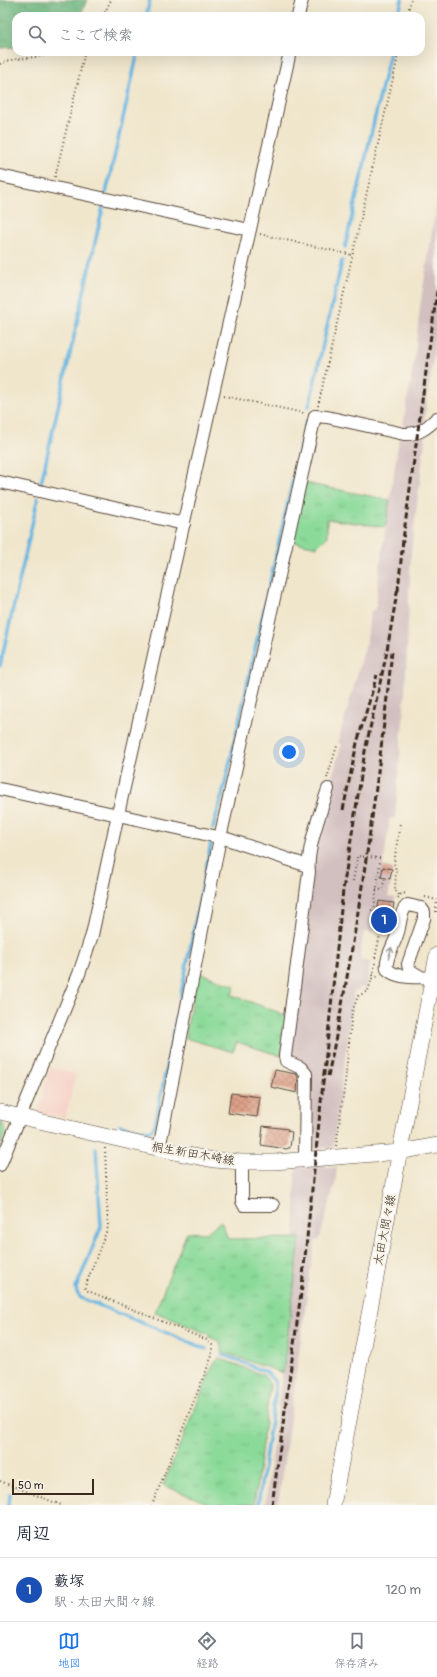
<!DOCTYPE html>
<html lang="ja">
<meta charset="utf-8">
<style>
:root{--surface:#fff;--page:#f2f2f3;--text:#1f2937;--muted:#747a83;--line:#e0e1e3;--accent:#1a73e8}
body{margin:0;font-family:Pangolin,"Klee One",sans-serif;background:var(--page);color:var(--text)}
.scale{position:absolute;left:12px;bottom:10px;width:82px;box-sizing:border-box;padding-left:4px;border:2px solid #3b2a1e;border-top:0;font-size:11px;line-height:14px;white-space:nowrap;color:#3b2a1e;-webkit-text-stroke:3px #f7f3e8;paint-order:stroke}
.you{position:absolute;left:289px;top:752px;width:14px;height:14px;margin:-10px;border:3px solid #fff;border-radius:50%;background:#1a73e8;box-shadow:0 0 0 6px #1a73e833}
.badge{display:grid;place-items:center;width:26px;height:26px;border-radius:50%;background:var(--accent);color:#fff;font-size:13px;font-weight:700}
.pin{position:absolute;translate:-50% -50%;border:2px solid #fff;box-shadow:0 1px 4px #0006}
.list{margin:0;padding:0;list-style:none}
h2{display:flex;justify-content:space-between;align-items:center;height:52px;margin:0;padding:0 16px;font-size:17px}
h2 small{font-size:13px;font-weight:400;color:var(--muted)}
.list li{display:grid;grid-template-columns:26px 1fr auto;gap:12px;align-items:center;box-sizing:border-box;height:64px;padding:0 16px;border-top:1px solid var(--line)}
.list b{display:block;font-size:15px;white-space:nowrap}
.list p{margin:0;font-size:13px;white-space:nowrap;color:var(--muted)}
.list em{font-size:13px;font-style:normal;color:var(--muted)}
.icon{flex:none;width:22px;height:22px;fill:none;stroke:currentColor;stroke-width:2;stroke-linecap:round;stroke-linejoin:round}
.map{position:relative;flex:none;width:437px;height:1505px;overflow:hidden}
.search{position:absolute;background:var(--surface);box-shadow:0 4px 16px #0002;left:12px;right:12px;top:12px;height:44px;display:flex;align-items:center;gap:10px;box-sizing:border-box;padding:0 14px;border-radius:12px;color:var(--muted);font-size:15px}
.sheet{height:116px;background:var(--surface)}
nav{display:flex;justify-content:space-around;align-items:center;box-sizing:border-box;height:56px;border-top:1px solid var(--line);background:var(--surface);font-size:11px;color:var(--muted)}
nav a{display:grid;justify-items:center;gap:2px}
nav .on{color:var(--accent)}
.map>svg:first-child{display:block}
</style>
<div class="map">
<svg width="437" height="1505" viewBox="0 0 437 1505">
<defs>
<pattern id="grass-tufts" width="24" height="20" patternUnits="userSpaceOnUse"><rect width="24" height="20" fill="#8bda9a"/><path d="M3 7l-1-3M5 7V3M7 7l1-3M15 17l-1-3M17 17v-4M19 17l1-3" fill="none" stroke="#79bb84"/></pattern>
<pattern id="forest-crowns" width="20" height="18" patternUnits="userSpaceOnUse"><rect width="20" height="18" fill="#70ba82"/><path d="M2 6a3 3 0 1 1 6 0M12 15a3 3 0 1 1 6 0" fill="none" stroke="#5d976a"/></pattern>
<pattern id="building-cross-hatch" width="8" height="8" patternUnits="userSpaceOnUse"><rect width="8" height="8" fill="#dea18a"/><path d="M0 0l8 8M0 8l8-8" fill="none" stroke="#b58370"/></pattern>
</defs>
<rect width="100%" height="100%" fill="#f7f3e8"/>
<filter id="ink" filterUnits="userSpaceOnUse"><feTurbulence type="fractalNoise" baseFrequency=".025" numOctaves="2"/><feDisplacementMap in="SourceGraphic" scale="8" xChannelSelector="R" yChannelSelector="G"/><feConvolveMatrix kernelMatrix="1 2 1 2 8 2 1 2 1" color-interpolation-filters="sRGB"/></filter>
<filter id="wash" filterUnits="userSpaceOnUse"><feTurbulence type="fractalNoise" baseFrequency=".012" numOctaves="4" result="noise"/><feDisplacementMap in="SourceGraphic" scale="16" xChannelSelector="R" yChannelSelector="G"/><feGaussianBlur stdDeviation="0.9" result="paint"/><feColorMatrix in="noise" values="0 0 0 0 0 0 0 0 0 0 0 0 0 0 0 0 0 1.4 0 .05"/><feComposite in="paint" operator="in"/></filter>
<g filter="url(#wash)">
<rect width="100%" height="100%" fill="#f0e6cc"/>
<path fill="#f7d1c7" d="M51 1067 76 1074 65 1118 39 1112 44 1086Z"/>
<path fill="#d2bfc0" d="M437 200V331L424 422 426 425 402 431 414 362 420 307Z
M426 432 411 552 405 695 395 818H390L383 866 393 869 388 897 395 898 391 931 374 927 373 933 364 932 363 936 360 955 361 961 370 962 368 977 366 988 359 987V991H354L333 1147 310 1150 309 1070 290 1058 313 864 320 829 333 785 330 783 342 744 338 742 367 640 370 612 376 609 378 580 399 438Z
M325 1164 326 1168 337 1167 335 1184 319 1240 315 1241 309 1280 278 1505H265L300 1238H295V1171L298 1167Z"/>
<path fill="url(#grass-tufts)" stroke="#63825c" d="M305 483 390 500 385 527 327 519V537L317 547 291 541Z
M197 972 235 986 232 995 288 1016 281 1056 237 1042 233 1052 185 1038Z
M0 1119 6 1130 0 1147Z
M221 1221 228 1239 300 1238 283 1373 223 1352 219 1341 209 1337 210 1335 155 1312 187 1232 206 1233Z
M219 1358 263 1375 266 1378 270 1385 254 1505H212L163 1485 214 1363Z"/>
<path fill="url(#forest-crowns)" stroke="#567250" d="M0 0H87L80 16H16V47L0 48Z"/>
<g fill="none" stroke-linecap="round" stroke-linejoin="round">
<path stroke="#68b6e2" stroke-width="3.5" d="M146 16 150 0
M398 16 402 0
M106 193 138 52
M345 247 390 52
M309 406 342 261
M41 483 103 207
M0 666 38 498
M213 828 225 784 306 421
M120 1125 148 1131 151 1130 155 1125 211 843
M96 1148 101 1227 76 1288 77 1293 81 1298 206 1349
M222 1354 266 1372 275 1382V1394L258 1505
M9 1505 10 1494"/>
</g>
<g id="blocks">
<path fill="url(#building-cross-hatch)" d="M383 867 392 869 390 879 381 877Z
M379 901 394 903 390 929 375 926Z
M275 1070 296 1074 298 1077 297 1093 271 1087Z
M231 1093 260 1097 257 1117 228 1113Z
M263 1126 288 1129 287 1131 292 1132 290 1148H288L287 1149 261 1145Z"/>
</g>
</g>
<g filter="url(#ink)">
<use href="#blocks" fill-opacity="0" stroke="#564638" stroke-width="1"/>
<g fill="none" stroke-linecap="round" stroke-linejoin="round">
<defs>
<path id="minor" d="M298 16 302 0
M0 176 250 230
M0 482 184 524
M0 789 227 839 308 866
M421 977 409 970 408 964 424 919V912L421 908 408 905C399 911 401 926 397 935 394 945 385 958 387 969 398 980 419 976 433 978
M159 1149 220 838 315 416 327 417 404 434C418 435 427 428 437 418
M305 1159 306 1074 301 1068 286 1061 285 1056 309 872C306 850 321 811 328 789
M242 1162V1201L244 1205H273
M0 1165 79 974 92 935 118 814 290 52"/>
<path id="major" d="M0 1112 183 1154 214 1160 242 1162H274L400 1152 437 1145
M333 1505 437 955"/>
</defs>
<use href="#minor" stroke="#564638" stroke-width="14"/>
<use href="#major" stroke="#564638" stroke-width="16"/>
<path stroke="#564638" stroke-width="2" stroke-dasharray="1 3" stroke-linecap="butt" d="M103 16 111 0
M407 16 411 0
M0 64 11 60 50 55 55 52
M55 177 85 52
M260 234 352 255
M224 396 304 413
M318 406 399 52
M327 778 337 746
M353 881 357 858
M376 889 382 890 385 878
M399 895 395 890 396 870 394 863 400 823
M425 897 437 900
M398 898 401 894 407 893
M371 910 377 912
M374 911 380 861
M436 912 437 900
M375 958 380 935 387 933
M375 963 373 975 378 977
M336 1146 345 1083 352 1012 358 996 368 991 373 975
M105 1148 108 1227 85 1287 86 1290 207 1340 212 1345V1356L152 1505
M0 1481 61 1505"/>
<use href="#minor" stroke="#fff" stroke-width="12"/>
<use href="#major" stroke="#fff" stroke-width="15"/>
<path stroke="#3b2a1e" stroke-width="3" stroke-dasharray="6 3" stroke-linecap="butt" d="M398 591 403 540 437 291
M343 810 357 743 377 675
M328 1076C357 936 377 794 392 651
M272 1505 302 1286 343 890 365 751 386 656 398 587"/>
<path stroke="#564638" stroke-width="2" stroke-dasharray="1 3" stroke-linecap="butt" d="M357 858V856L380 858V861"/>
</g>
<defs><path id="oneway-shaft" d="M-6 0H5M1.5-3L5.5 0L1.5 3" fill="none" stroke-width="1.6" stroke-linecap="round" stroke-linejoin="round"/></defs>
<use stroke="#a79f9a" href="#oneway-shaft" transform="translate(390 953) rotate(-74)"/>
</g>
<g text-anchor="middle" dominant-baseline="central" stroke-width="4" stroke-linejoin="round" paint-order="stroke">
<g font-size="12" fill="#3b2a1e" stroke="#f7f3e8">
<text transform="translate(193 1154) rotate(10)">桐生新田木崎線</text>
<text transform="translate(385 1230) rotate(-79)">太田大間々線</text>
</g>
</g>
</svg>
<div class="scale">50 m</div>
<div class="you"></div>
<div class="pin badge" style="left:384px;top:920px;background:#1a4fb4">1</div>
<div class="search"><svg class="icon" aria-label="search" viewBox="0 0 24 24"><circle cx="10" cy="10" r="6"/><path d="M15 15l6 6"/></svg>ここで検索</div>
</div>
<section class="sheet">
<h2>周辺<small></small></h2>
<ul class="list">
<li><span class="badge" style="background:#1a4fb4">1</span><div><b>藪塚</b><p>駅 · 太田大間々線</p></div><em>120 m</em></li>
</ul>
</section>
<nav>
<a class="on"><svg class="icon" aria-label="map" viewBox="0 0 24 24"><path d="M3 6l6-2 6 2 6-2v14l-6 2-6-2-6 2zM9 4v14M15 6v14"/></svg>地図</a>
<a><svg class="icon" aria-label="directions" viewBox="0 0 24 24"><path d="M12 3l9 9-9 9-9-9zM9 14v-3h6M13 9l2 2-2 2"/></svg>経路</a>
<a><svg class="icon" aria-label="saved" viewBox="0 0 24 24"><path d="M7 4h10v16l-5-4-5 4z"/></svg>保存済み</a>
</nav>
